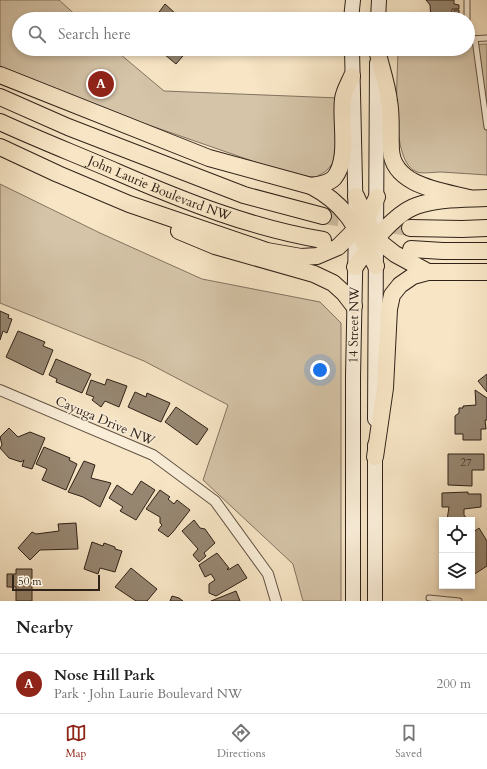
<!DOCTYPE html>
<meta charset="utf-8">
<style>
:root{--surface:#fff;--page:#f6f6f6;--text:#222;--muted:#767676;--line:#e0e0e0;--accent:#8f2418}
body{margin:0;font-family:Cardo,serif;background:var(--page);color:var(--text)}
.controls{position:absolute;right:12px;bottom:12px;display:grid;overflow:hidden;border-radius:0px;box-shadow:0 2px 6px #0003}
.controls button{width:36px;height:36px;display:grid;place-items:center;padding:0;border:0;border-bottom:1px solid var(--line);background:var(--surface);color:var(--text);font:20px sans-serif}
.scale{position:absolute;left:12px;bottom:10px;width:88px;box-sizing:border-box;padding-left:4px;border:2px solid #302218;border-top:0;font-size:11px;line-height:14px;white-space:nowrap;color:#302218;-webkit-text-stroke:3px #faeed9;paint-order:stroke}
.you{position:absolute;left:320px;top:370px;width:14px;height:14px;margin:-10px;border:3px solid #fff;border-radius:50%;background:#1a73e8;box-shadow:0 0 0 6px #1a73e833}
.badge{display:grid;place-items:center;width:26px;height:26px;border-radius:50%;background:var(--accent);color:#fff;font-size:13px;font-weight:700}
.pin{position:absolute;translate:-50% -50%;border:2px solid #fff;box-shadow:0 1px 4px #0006}
.list{margin:0;padding:0;list-style:none}
h2{display:flex;justify-content:space-between;align-items:center;height:52px;margin:0;padding:0 16px;font-size:17px}
h2 small{font-size:13px;font-weight:400;color:var(--muted)}
.list li{display:grid;grid-template-columns:26px 1fr auto;gap:12px;align-items:center;box-sizing:border-box;height:60px;padding:0 16px;border-top:1px solid var(--line)}
.list b{display:block;font-size:15px;white-space:nowrap}
.list p{margin:0;font-size:13px;white-space:nowrap;color:var(--muted)}
.list em{font-size:13px;font-style:normal;color:var(--muted)}
.icon{flex:none;width:22px;height:22px;fill:none;stroke:currentColor;stroke-width:2;stroke-linecap:round;stroke-linejoin:round}
.map{position:relative;flex:none;width:487px;height:601px;overflow:hidden}
.search{position:absolute;background:var(--surface);box-shadow:0 2px 6px #0003;left:12px;right:12px;top:12px;height:44px;display:flex;align-items:center;gap:10px;box-sizing:border-box;padding:0 14px;border-radius:22px;color:var(--muted);font-size:15px}
.sheet{height:112px;background:var(--surface)}
nav{display:flex;justify-content:space-around;align-items:center;box-sizing:border-box;height:56px;border-top:1px solid var(--line);background:var(--surface);font-size:11px;color:var(--muted)}
nav a{display:grid;justify-items:center;gap:2px}
nav .on{color:var(--accent)}
.map>svg:first-child{display:block}
</style>
<div class="map">
<svg width="487" height="601" viewBox="0 0 487 601">
<rect width="100%" height="100%" fill="#f7e5c5"/>
<filter id="stains"><feTurbulence type="fractalNoise" baseFrequency=".005" numOctaves="4"/><feColorMatrix values="0 0 0 0 .2 0 0 0 0 .09 0 0 0 0 .02 0 0 0 .5 -.17"/></filter>
<radialGradient id="worn" r=".72"><stop offset=".6" stop-color="#630" stop-opacity="0"/><stop offset="1" stop-color="#630" stop-opacity=".3"/></radialGradient>
<path fill="#d5c4a8" stroke="#827360" d="M0 0H59L80 19H19V49H114L164 91 339 98 335 161 326 171 316 177 302 176 281 171 143 123 0 66Z
M487 44V175C472 174 457 173 441 172 434 172 423 174 417 172 389 163 398 74 398 50L468 49V45Z
M0 184 100 233 202 279 320 302 341 323V601H303L293 564 203 480 228 405 144 361 0 303Z"/>
<path fill="#978772" stroke="#302218" d="M426 0H454V4L459 5V9H452V19H431L430 5Z
M165 4 176 14 182 19H154Z
M454 10H459V19H453Z
M164 49H187L188 50 176 64 164 54 167 51Z
M0 311 9 315 8 318 12 319 7 333 3 331 0 340Z
M18 331 45 342 43 346 53 350 43 375 6 357Z
M56 359 91 374 82 393 56 382 57 379 49 375Z
M487 374V392L478 381Z
M107 379 127 386 119 407 105 401 101 407 92 400 94 397 86 394 91 380 105 385Z
M475 390 487 398V420H485L486 429H481V440H463V434H455V416L459 413V408H463V406L476 405Z
M135 392 146 397 147 393 170 403 161 422 128 407Z
M176 407 208 429 197 445 165 422Z
M9 428 18 437 30 432 45 438 32 469 22 466 24 460 21 462 9 458 0 448 2 445 0 437Z
M44 447 70 458 69 460 77 464 66 490 42 480 47 469 36 464Z
M448 454H484V470H472V486L448 485Z
M84 461 95 465 91 478 111 483 100 507 83 497 68 492Z
M141 481 155 490 136 520 120 511 123 507 109 498 117 485 132 495Z
M160 490 170 497 168 499 174 504 177 500 190 510 173 532 168 537 158 530 162 525 160 523V517L146 509Z
M468 492V494H481V507L464 509V515L468 520H447L449 507H442V493Z
M194 520 200 528 205 529 215 543 204 553 206 556 199 562 193 555 198 549 182 531Z
M76 523 78 549 40 550 30 560 18 548 32 532 36 534 59 531 58 524Z
M479 528 487 541V566L473 575 472 533Z
M92 542 103 546 104 543 115 547V549L122 551 115 572 100 568 98 574 84 569Z
M217 553 229 568 227 569 228 570 238 564 247 578 216 596 209 593V584L215 580 211 574 205 577 199 565Z
M131 568 157 589 147 601H136L115 587Z
M16 569H32V601H16V587H7V574H16Z
M236 591 240 601H211Z
M172 596 179 598 183 601H170Z"/>
<g fill="none" stroke-linecap="round" stroke-linejoin="round">
<path stroke="#cfbea2" stroke-width="16" stroke-dasharray="16 8" stroke-linecap="butt" d="M323 216 410 228"/>
<defs>
<path id="service" d="M467 0V19
M468 39 487 38
M475 39 487 127
M429 598 459 601"/>
<path id="minor" d="M0 390 153 455 215 501 268 574 276 601"/>
<path id="secondary" d="M351 19 353 0
M378 19 379 0
M352 49 356 228 353 377V601
M375 419 377 63
M375 601V445"/>
<g id="primary">
<path d="M377 50C381 67 387 84 389 101 392 117 390 134 391 150 393 186 442 191 469 198"/>
<path d="M0 75 209 158 311 186C318 185 328 184 334 178 350 159 340 122 343 99 344 91 349 83 352 76"/>
<path d="M0 97 68 127 244 195 323 216"/>
<path id="s1" d="M0 122C39 140 78 155 117 172 184 201 251 228 323 240"/>
<path d="M0 147 58 174 129 204 267 251 301 257 317 256 338 247 367 218 377 197"/>
<path d="M311 186C349 206 357 230 376 266"/>
<path d="M356 196 376 239 395 254 428 272"/>
<path d="M410 228 462 229 487 228"/>
<path d="M179 231 215 246 314 274 333 283 344 293 354 306"/>
<path d="M411 249 443 251H487"/>
<path d="M355 267C368 247 394 214 416 206 438 198 464 199 487 198"/>
<path d="M375 457 385 388 389 309 392 295 400 285 413 276 428 272H487"/>
</g>
</defs>
<use href="#service" stroke="#625343" stroke-width="7"/>
<use href="#minor" stroke="#625343" stroke-width="12"/>
<use href="#secondary" stroke="#302218" stroke-width="16"/>
<use href="#primary" stroke="#302218" stroke-width="18"/>
<use href="#service" stroke="#faeed9" stroke-width="5"/>
<use href="#minor" stroke="#faeed9" stroke-width="10"/>
<use href="#secondary" stroke="#faeed9" stroke-width="14"/>
<use href="#primary" stroke="#f7e5c5" stroke-width="16"/>
</g>
<g text-anchor="middle" dominant-baseline="central" stroke-width="3" stroke-linejoin="round" paint-order="stroke">
<g font-size="11" fill="#4a3b2e">
<text x="466" y="462">27</text>
</g>
<g font-size="13" fill="#302218" stroke="#faeed9">
<text stroke="none"><textPath href="#s1" startOffset="173">John Laurie Boulevard NW</textPath></text>
<text transform="translate(354 325) rotate(-89)">14 Street NW</text>
<text transform="translate(105 421) rotate(23)">Cayuga Drive NW</text>
</g>
</g>
<rect width="100%" height="100%" filter="url(#stains)"/>
<rect width="100%" height="100%" fill="url(#worn)"/>
</svg>
<div class="controls">
<button><svg class="icon" aria-label="locate" viewBox="0 0 24 24"><circle cx="12" cy="12" r="6"/><path d="M12 2v4M12 18v4M2 12h4M18 12h4"/></svg></button>
<button><svg class="icon" aria-label="layers" viewBox="0 0 24 24"><path d="M12 4l9 5-9 5-9-5zM3 14l9 5 9-5"/></svg></button>
</div>
<div class="scale">50 m</div>
<div class="you"></div>
<div class="pin badge" style="left:101px;top:84px">A</div>
<div class="search"><svg class="icon" aria-label="search" viewBox="0 0 24 24"><circle cx="10" cy="10" r="6"/><path d="M15 15l6 6"/></svg>Search here</div>
</div>
<section class="sheet">
<h2>Nearby<small></small></h2>
<ul class="list">
<li><span class="badge">A</span><div><b>Nose Hill Park</b><p>Park · John Laurie Boulevard NW</p></div><em>200 m</em></li>
</ul>
</section>
<nav>
<a class="on"><svg class="icon" aria-label="map" viewBox="0 0 24 24"><path d="M3 6l6-2 6 2 6-2v14l-6 2-6-2-6 2zM9 4v14M15 6v14"/></svg>Map</a>
<a><svg class="icon" aria-label="directions" viewBox="0 0 24 24"><path d="M12 3l9 9-9 9-9-9zM9 14v-3h6M13 9l2 2-2 2"/></svg>Directions</a>
<a><svg class="icon" aria-label="saved" viewBox="0 0 24 24"><path d="M7 4h10v16l-5-4-5 4z"/></svg>Saved</a>
</nav>
